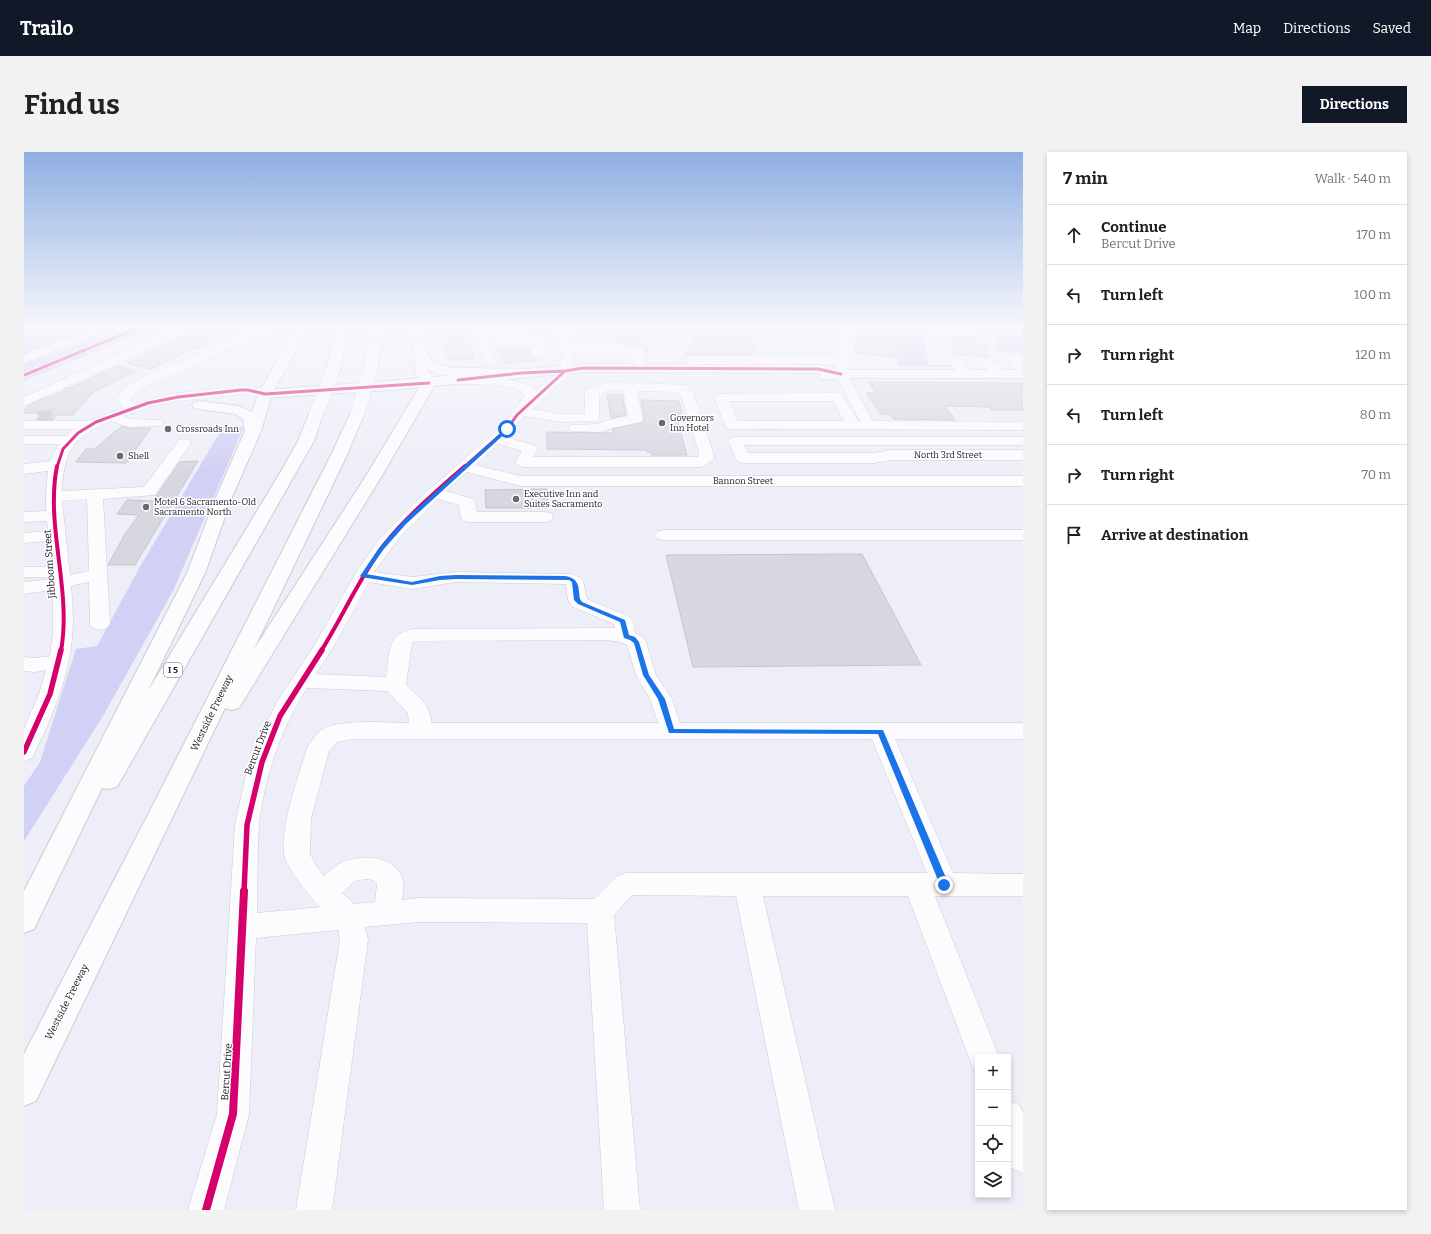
<!DOCTYPE html>
<meta charset="utf-8">
<style>
:root{--surface:#fff;--page:#f2f2f2;--text:#202124;--muted:#757577;--line:#e0e0e0;--accent:#111827}
body{margin:0;font-family:Bitter,serif;background:var(--page);color:var(--text)}
.controls{position:absolute;right:12px;bottom:12px;display:grid;overflow:hidden;border-radius:0px;box-shadow:0 2px 6px #0003}
.controls button{width:36px;height:36px;display:grid;place-items:center;padding:0;border:0;border-bottom:1px solid var(--line);background:var(--surface);color:var(--text);font:20px sans-serif}
.stop{position:absolute;width:12px;height:12px;margin:-9px;border:3px solid #1a73e8;border-radius:50%;background:#fff}
.stop.end{background:#1a73e8;border-color:#fff;box-shadow:0 1px 4px #0008}
.list{margin:0;padding:0;list-style:none}
h2{display:flex;justify-content:space-between;align-items:center;height:52px;margin:0;padding:0 16px;font-size:17px}
h2 small{font-size:13px;font-weight:400;color:var(--muted)}
.list li{display:grid;grid-template-columns:26px 1fr auto;gap:12px;align-items:center;box-sizing:border-box;height:60px;padding:0 16px;border-top:1px solid var(--line)}
.list b{display:block;font-size:15px;white-space:nowrap}
.list p{margin:0;font-size:13px;white-space:nowrap;color:var(--muted)}
.list em{font-size:13px;font-style:normal;color:var(--muted)}
.icon{flex:none;width:22px;height:22px;fill:none;stroke:currentColor;stroke-width:2;stroke-linecap:round;stroke-linejoin:round}
.map{position:relative;flex:none;width:999px;height:1058px;overflow:hidden;border-radius:0px}
header{display:flex;align-items:center;gap:24px;box-sizing:border-box;height:56px;padding:0 20px;background:var(--accent);color:#fff}
header strong{font-size:19px}
nav{display:flex;gap:22px;margin-inline-start:auto;font-size:14px}
.intro{display:flex;align-items:center;justify-content:space-between;box-sizing:border-box;height:96px;padding:0 24px}
h1{margin:0;font-size:28px}
.button{padding:10px 18px;border-radius:0px;background:var(--accent);color:#fff;font-size:14px;font-weight:700}
main{display:flex;gap:24px;padding:0 24px}
aside{flex:1;background:var(--surface);border-radius:0px;box-shadow:0 2px 6px #0003}
.map>svg:first-child{display:block}
</style>
<header>
<strong>Trailo</strong>
<nav><a>Map</a><a>Directions</a><a>Saved</a></nav>
</header>
<div class="intro"><h1>Find us</h1><a class="button">Directions</a></div>
<main>
<div class="map">
<svg width="999" height="1058" viewBox="0 0 999 1058">
<rect width="100%" height="100%" fill="#eeeef8"/>
<path fill="#d1d0f5" d="M0 176H128L0 229Z
M876 177 898 180 905 213H928V215L874 214Z
M969 181 999 184V201H974Z
M199 275H220L149 439 79 564 0 689V634L16 610 52 497 73 494 117 413Z"/>
<path fill="#d7d7e0" stroke="#c5c5ce" d="M416 176H441L451 207 425 208Z
M581 176H617L625 200 620 199 617 195 595 190H584Z
M676 176H723L738 178 728 202 661 204Z
M833 178 876 183 875 206 830 200Z
M168 180 189 185 185 187 191 188 173 197 169 196 127 217 104 211Z
M927 184 961 187 965 205 930 202Z
M503 194 507 203 512 209 480 211 474 197Z
M93 214 112 219 68 241 49 263H32L29 268H12L18 261H0V259L5 253 20 246H24L38 240 40 237 45 235 46 236Z
M845 230 999 231V258H968L965 255 921 254 931 268 870 267 866 262H857L842 241H852Z
M583 243H598L602 263 587 266Z
M617 248 655 249 658 262 652 263 663 303H628L627 300H623L622 298 523 297V280L589 281 588 277 617 271 620 267Z
M98 274 104 276H127L102 311 52 310 62 297H70Z
M174 309 111 413H84L101 382 115 363 93 362 103 348 129 349 156 310Z
M523 337 524 356H462L461 338Z
M838 402 897 513 669 515 642 403Z"/>
<g fill="none" stroke-linecap="round" stroke-linejoin="round">
<path stroke="#c5c5cf" stroke-width="14" stroke-dasharray="14 6" stroke-linecap="butt" d="M14 266 31 265"/>
<defs>
<path id="minor" d="M71 176H87L85 178 0 211V203Z
M153 176H168L166 178 0 254V245Z
M228 176H242L217 192 115 238 106 247 110 252 144 242 217 234H224L246 239 248 242 246 245 241 246 221 242 154 249 129 254 100 264 106 267 137 268 139 271 137 274 104 275 87 269C49 285 40 298 38 339L120 335 155 288 160 287 165 288 167 291 131 343 79 347 86 472 83 476 76 478 69 476 66 472 65 430 47 434C49 455 50 475 47 496 42 532 27 567 11 600L8 606 0 609V577L15 542 22 518 11 520 0 519V505L11 506 26 504 29 480V438L0 442V430L28 427V425H0V415H28L25 389 0 391V381L24 379 23 369 0 370V360L22 359V340L24 319 0 322V312L26 309 35 292H0V284H42L49 277H0V269H64L99 256 92 247 105 232 209 186ZM63 347 65 419 46 423 38 349Z
M484 176H506L508 178 506 180 502 182 463 184 464 187 519 183 523 184 525 187 518 205H510L508 202 512 191 467 194 472 209 470 212H462L450 181 452 179 456 177Z
M532 176H544L547 183 548 191H595L617 196C621 203 625 213 620 220H612L610 217 608 201 595 199H548L549 207 546 222 508 257 537 262H561V240L563 237 588 230 662 233 670 243 689 300 690 307 682 313 677 315H499L494 313 491 310 498 299 475 292 451 313 497 324H999V334H497L443 320 422 339 449 347 451 350 453 360H521L527 361 529 365 527 369 521 370H445L439 369 437 365 435 353 414 347 376 385 350 420 388 425 432 420 547 422C563 426 559 434 563 447L606 465 609 469 611 481 619 485 622 490 632 523 648 547 656 571H999V587H871L929 721 999 722V744H911L975 905H954V918L949 916 884 744H739L811 1058H775L712 744 608 743 590 763 616 1058H580L563 771 394 770 341 775 344 788 308 1058H272L316 788 314 778 232 786 225 962 200 1058H164L193 962 211 673 222 622 235 586 254 548 290 494 330 424 353 390 391 350 478 274C486 263 495 254 501 243 489 230 451 233 434 232L429 231 427 228 429 225C447 221 499 226 512 238 517 234 533 223 535 217 540 206 537 187 532 176ZM589 238H599L604 264 584 268 573 272 547 273 545 276 547 279 576 280 588 276 617 270 619 267 613 239 653 240 657 244 675 300 674 305H509L514 297 512 294 482 285 500 264 537 270 573 269 575 266V242ZM345 430 388 437 432 430 542 432 544 448 549 455 590 472 591 476 389 477C362 482 366 502 362 525L292 522 310 494ZM582 488 597 490 603 493 612 523 626 547 634 571H407C408 554 393 544 382 533L388 491 390 489ZM283 536 363 539 384 561 385 571C364 571 312 566 296 579 291 584 286 590 283 596 274 626 257 671 260 702 262 716 286 745 296 755L233 761C234 732 233 702 235 673 240 625 257 577 283 536ZM329 587H848L903 721H602L593 724 570 747 394 746 378 748C379 742 380 734 379 729 373 702 334 702 315 712 310 715 305 720 300 724L294 717 286 702 287 667 305 599 313 590ZM342 727 349 728 353 732 351 750 330 752 318 741 331 729Z
M814 176H826L823 222 849 269 999 270V278L708 277 703 276 701 273 690 245 692 242 813 241 818 242 834 269H836L811 222V212H674L677 217 675 220H667L660 208 662 205 666 204H812ZM705 249H809L820 269H713Z
M899 176H931L951 179 953 181 951 183 947 185 905 179 901 178Z
M929 203 933 204 948 219 949 222 948 225H938L925 210 923 207 925 204Z
M989 203H999V221L995 220 983 207 985 204Z
M963 206C970 208 977 216 981 222L980 225H970L957 210 959 207Z
M711 285H999V293H720L724 301H850L867 298H999V308H867L850 311H718L713 309 704 289 706 286Z
M640 378H999V388H640L634 387 631 383 634 379Z
M984 949 996 953 999 962V1021L987 1016 984 1008Z"/>
<path id="major" d="M559 212 794 213 817 218H999V226H817L802 228 797 227 795 224 797 222 794 221 559 220 365 238 241 246 236 245 234 242 236 239 241 238 365 229Z"/>
<path id="highway" d="M272 176H284L248 242 237 279 208 345 181 421 124 539 256 321 274 289 285 262 287 259 292 258 297 259 299 262 290 289 93 635 84 637 78 636 10 777 0 781V739L163 421 192 345 221 279 219 267 211 262 175 257 170 256 168 253 170 250 175 249 215 254 228 260 234 242Z
M311 176H323C321 192 320 215 311 229H301L299 226 305 206Z
M346 176H358V186L353 218 351 221H341L339 218 346 186Z
M382 176H394C402 198 400 210 428 216L497 217 502 218 504 221 502 224 497 225C476 225 420 229 404 217L405 220 412 231 356 327 215 556 207 558 201 556 12 949 0 954V902L132 647 306 305 327 260 329 257 334 256 339 257 341 260 322 305 230 497 340 327 398 231 391 220V205Z"/>
</defs>
<use href="#minor" stroke="#cbcbd4" stroke-width="1"/>
<use href="#major" stroke="#cbcbd4" stroke-width="2"/>
<use href="#highway" stroke="#cbcbd4" stroke-width="2"/>
<path stroke="#cfcfd3" stroke-width="1.5" stroke-dasharray="1.5 2" stroke-linecap="butt" d="M930 254 936 262"/>
<use href="#minor" fill="#fcfcfe" fill-rule="evenodd"/>
<use href="#major" fill="#fcfcfe" fill-rule="evenodd"/>
<use href="#highway" fill="#fcfcfe" fill-rule="evenodd"/>
<defs>
<path id="highway-bridge" d="M334 260 346 218
M292 262 306 226"/>
</defs>
<use href="#highway-bridge" stroke="#cbcbd4" stroke-width="15" stroke-linecap="butt"/>
<use href="#highway-bridge" stroke="#fcfcfe" stroke-width="14"/>
<defs>
<path id="cycleway-far3" d="M0 223 114 176
M434 228 497 221 541 219 559 216 794 217 817 222
M33 315 39 297 54 281 72 270 124 251 154 245 217 238H224L241 242 405 231
M440 315 483 277 493 263 541 219"/>
<path id="cycleway-far2" d="M33 314C21 375 48 437 37 499
M297 499C319 464 335 426 360 393 383 364 413 339 441 314"/>
<path id="cycleway-far1" d="M0 600 26 542 37 498
M220 740 223 673 238 610 256 564 298 498"/>
<path id="cycleway" d="M182 1058 209 962 220 739"/>
</defs>
<use href="#cycleway-far3" stroke="#fff" stroke-width="4.5"/>
<use href="#cycleway-far2" stroke="#fff" stroke-width="6"/>
<use href="#cycleway-far1" stroke="#fff" stroke-width="8"/>
<use href="#cycleway" stroke="#fff" stroke-width="10"/>
<use href="#cycleway-far3" stroke="#d6006c" stroke-width="3"/>
<use href="#cycleway-far2" stroke="#d6006c" stroke-width="4"/>
<use href="#cycleway-far1" stroke="#d6006c" stroke-width="5.5"/>
<use href="#cycleway" stroke="#d6006c" stroke-width="8"/>
</g>
<linearGradient id="sky" x2="0" y2="1"><stop stop-color="#8eaee2"/><stop offset="0.54" stop-color="#f7f7fc"/><stop offset="1" stop-color="#f7f7fc" stop-opacity="0"/></linearGradient>
<rect width="999" height="324" fill="url(#sky)"/>
<path fill="#1a73e8" d="M482 276 486 277 382 372 359 398 342 422 388 430 416 424 432 423 541 424C556 427 554 434 556 447L558 450 601 468 605 483 611 485 615 490 625 523 641 547 650 577 859 578 925 733 923 735H918L916 733 854 582 645 581 634 547 619 523 610 491 606 488 600 486 596 470 554 452 550 448 548 430 545 428 432 427 416 428 388 433 337 425 336 424 355 396 378 370Z"/>
<g fill="#696972" stroke="#fff" stroke-width="1.5">
<circle cx="638" cy="271" r="4"/>
<circle cx="144" cy="277" r="4"/>
<circle cx="96" cy="304" r="4"/>
<circle cx="492" cy="347" r="4"/>
<circle cx="122" cy="355" r="4"/>
</g>
<g text-anchor="middle" dominant-baseline="central" stroke-width="3" stroke-linejoin="round" paint-order="stroke">
<g font-size="9" fill="#21212a" stroke="#fff" text-anchor="start">
<text x="646" y="266">Governors<tspan x="646" dy="10">Inn Hotel</tspan></text>
<text x="152" y="277">Crossroads Inn</text>
<text x="104" y="304">Shell</text>
<text x="500" y="342">Executive Inn and<tspan x="500" dy="10">Suites Sacramento</tspan></text>
<text x="130" y="350">Motel 6 Sacramento-Old<tspan x="130" dy="10">Sacramento North</tspan></text>
</g>
<g font-size="9" fill="#21212a" stroke="#fff">
<text x="924" y="303">North 3rd Street</text>
<text x="719" y="329">Bannon Street</text>
</g>
<rect fill="#fff" stroke="#64646a" stroke-width="1" x="140" y="511" width="18" height="14" rx="3"/>
<g font-size="9" font-weight="bold" fill="#21212a">
<text x="149" y="518">I 5</text>
</g>
<g font-size="10" fill="#21212a" stroke="#fff">
<text transform="translate(26 412) rotate(-94)">Jibboom Street</text>
<text transform="translate(188 561) rotate(-64)">Westside Freeway</text>
<text transform="translate(234 596) rotate(-69)">Bercut Drive</text>
<text transform="translate(43 850) rotate(-63)">Westside Freeway</text>
<text transform="translate(203 920) rotate(-86)">Bercut Drive</text>
</g>
</g>
</svg>
<div class="controls">
<button>+</button>
<button>−</button>
<button><svg class="icon" aria-label="locate" viewBox="0 0 24 24"><circle cx="12" cy="12" r="6"/><path d="M12 2v4M12 18v4M2 12h4M18 12h4"/></svg></button>
<button><svg class="icon" aria-label="layers" viewBox="0 0 24 24"><path d="M12 4l9 5-9 5-9-5zM3 14l9 5 9-5"/></svg></button>
</div>
<div class="stop" style="left:483px;top:277px"></div>
<div class="stop end" style="left:920px;top:733px"></div>
</div>
<aside>
<h2>7 min<small>Walk · 540 m</small></h2>
<ul class="list">
<li><svg class="icon" aria-label="ahead" viewBox="0 0 24 24"><path d="M12 20V5M6 11l6-6 6 6"/></svg><div><b>Continue</b><p>Bercut Drive</p></div><em>170 m</em></li>
<li><svg class="icon" aria-label="left" viewBox="0 0 24 24"><path d="M17 20v-9H6M10 6l-5 5 5 5"/></svg><div><b>Turn left</b></div><em>100 m</em></li>
<li><svg class="icon" aria-label="right" viewBox="0 0 24 24"><path d="M7 20v-9h11M14 6l5 5-5 5"/></svg><div><b>Turn right</b></div><em>120 m</em></li>
<li><svg class="icon" aria-label="left" viewBox="0 0 24 24"><path d="M17 20v-9H6M10 6l-5 5 5 5"/></svg><div><b>Turn left</b></div><em>80 m</em></li>
<li><svg class="icon" aria-label="right" viewBox="0 0 24 24"><path d="M7 20v-9h11M14 6l5 5-5 5"/></svg><div><b>Turn right</b></div><em>70 m</em></li>
<li><svg class="icon" aria-label="arrive" viewBox="0 0 24 24"><path d="M6 21V4h12l-3 4 3 4H6"/></svg><div><b>Arrive at destination</b></div></li>
</ul>
</aside>
</main>
